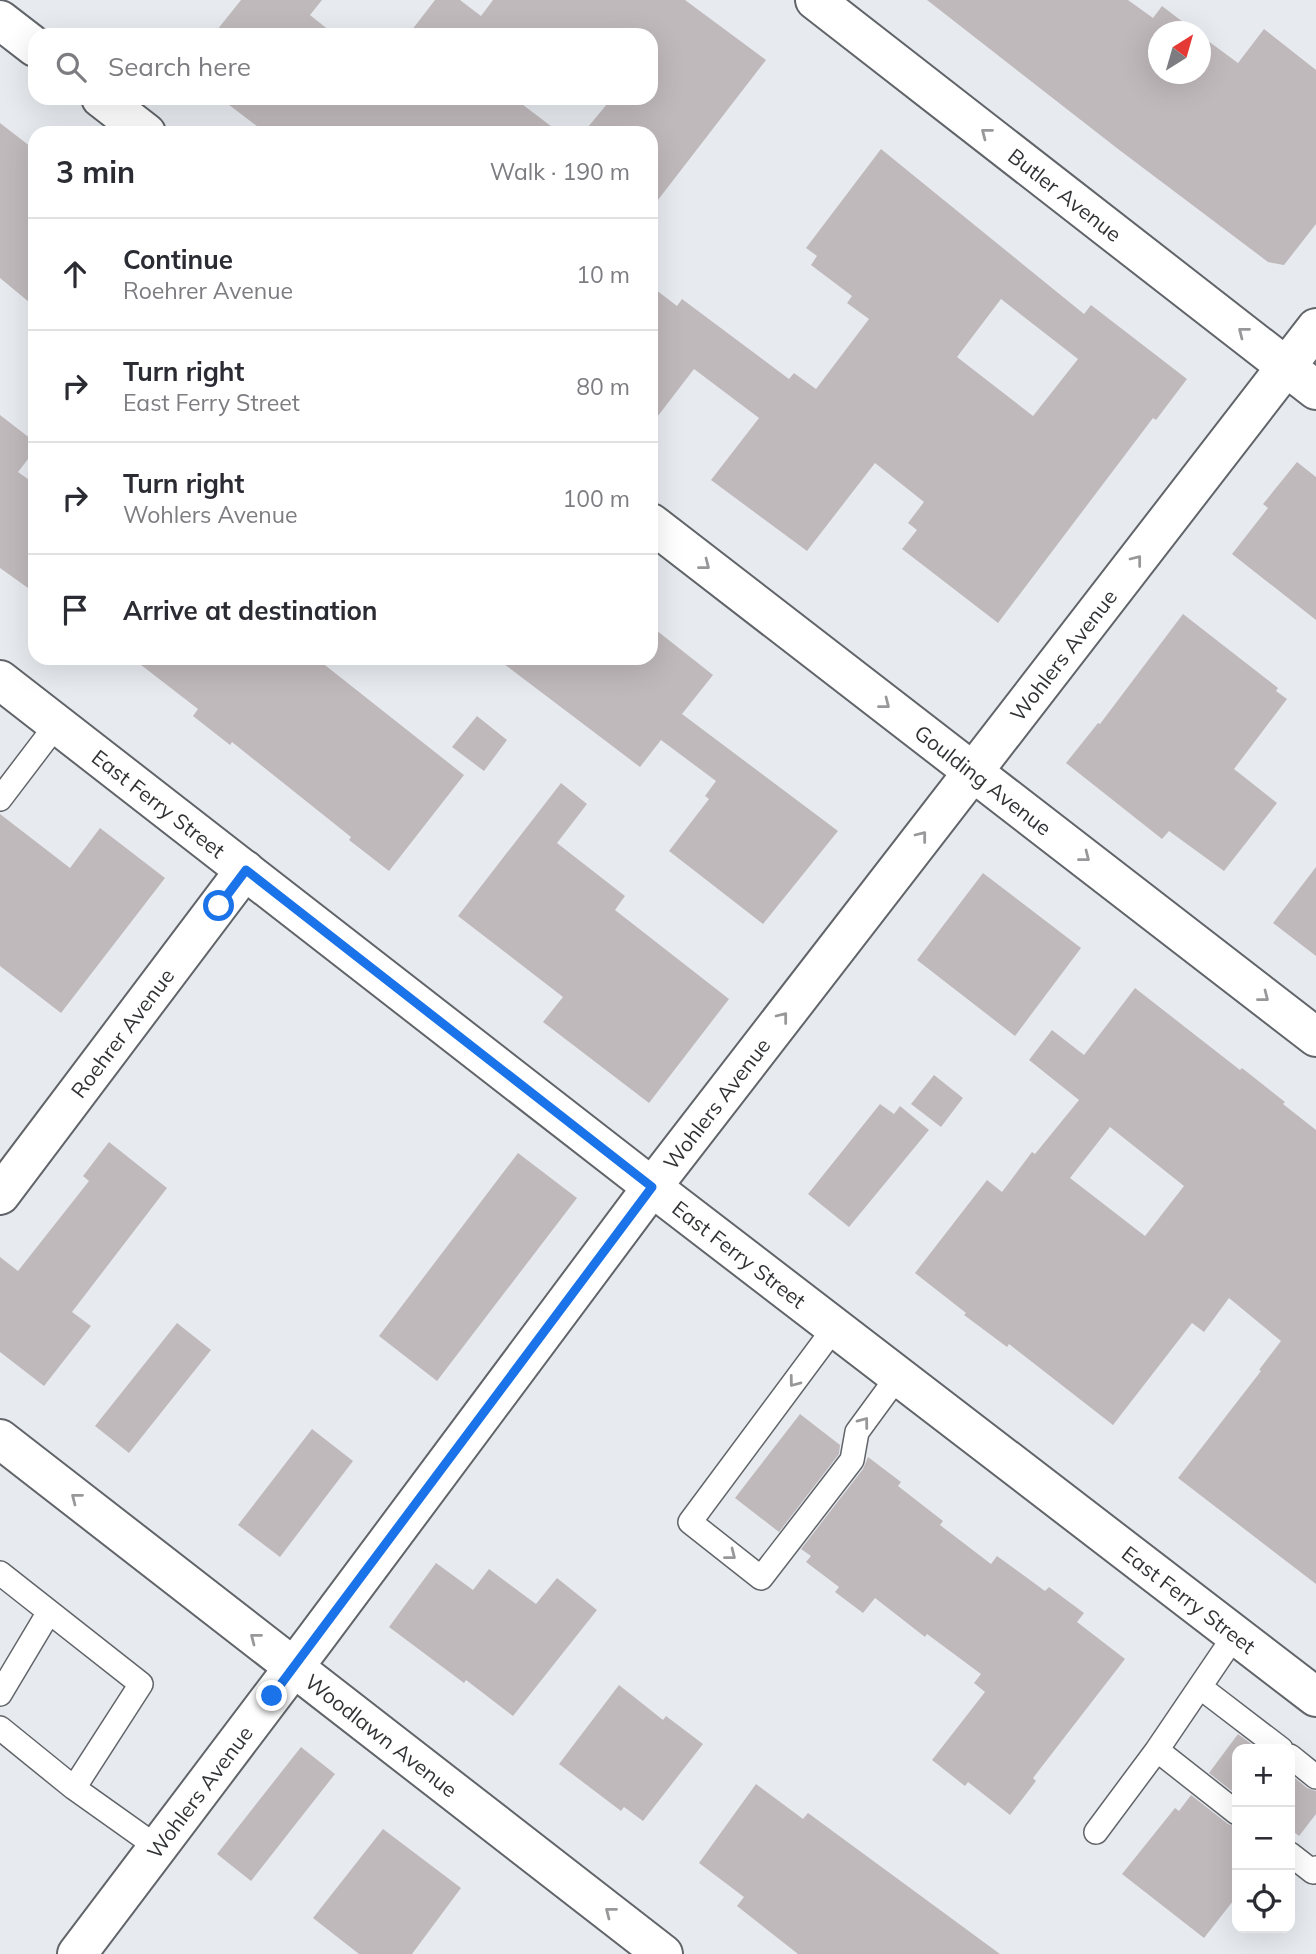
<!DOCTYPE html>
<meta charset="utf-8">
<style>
:root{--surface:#fff;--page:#f7f7f7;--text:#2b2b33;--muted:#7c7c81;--line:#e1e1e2}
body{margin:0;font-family:Mulish,sans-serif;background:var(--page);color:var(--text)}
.controls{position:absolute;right:21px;bottom:21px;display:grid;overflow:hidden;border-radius:14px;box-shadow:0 7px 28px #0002}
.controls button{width:63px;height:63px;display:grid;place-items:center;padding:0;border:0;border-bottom:2px solid var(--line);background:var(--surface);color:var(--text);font:35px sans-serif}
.compass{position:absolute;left:1148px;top:21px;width:63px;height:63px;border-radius:50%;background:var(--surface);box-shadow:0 7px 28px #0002;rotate:37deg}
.stop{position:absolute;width:21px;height:21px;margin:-16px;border:5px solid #1a73e8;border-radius:50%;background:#fff}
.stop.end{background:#1a73e8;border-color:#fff;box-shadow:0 2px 7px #0008}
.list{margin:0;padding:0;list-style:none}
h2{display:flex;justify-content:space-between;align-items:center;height:91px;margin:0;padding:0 28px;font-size:30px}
h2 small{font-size:23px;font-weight:400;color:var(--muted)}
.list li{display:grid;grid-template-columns:46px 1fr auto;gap:21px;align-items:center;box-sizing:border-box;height:112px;padding:0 28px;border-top:2px solid var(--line)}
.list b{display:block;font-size:26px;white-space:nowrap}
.list p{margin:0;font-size:23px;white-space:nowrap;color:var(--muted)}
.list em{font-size:23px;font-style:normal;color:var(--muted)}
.icon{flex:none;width:38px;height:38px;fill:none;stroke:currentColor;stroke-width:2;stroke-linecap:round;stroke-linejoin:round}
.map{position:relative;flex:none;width:1316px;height:1954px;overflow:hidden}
.search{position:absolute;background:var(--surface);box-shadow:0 7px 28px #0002;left:28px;top:28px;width:630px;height:77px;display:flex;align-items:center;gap:18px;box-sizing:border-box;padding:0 24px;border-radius:21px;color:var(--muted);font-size:26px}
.panel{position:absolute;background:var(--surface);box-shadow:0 7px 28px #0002;left:28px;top:126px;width:630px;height:539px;border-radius:21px}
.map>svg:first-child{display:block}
</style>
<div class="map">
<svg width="1316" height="1954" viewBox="0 0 1316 1954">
<rect width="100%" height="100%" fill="#e7ebf0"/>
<path fill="#c0b9bb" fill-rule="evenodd" d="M241 0H322L310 15 335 35H213Z
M435 0H460L481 16 493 0H685L766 60 651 209V133H583L612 98H651V35H408Z
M927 0H1128L1153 18 1162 6 1196 32H1158V74H1200V35L1238 63 1264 29 1316 70V224L1284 265 1268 262 1118 149Z
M220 98H514L560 133H266Z
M0 123 35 150V307L0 278Z
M881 149 1084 314 1091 305 1187 379 1156 420 1153 418 998 623 902 549 917 530 908 523 924 502 875 463 807 551 711 480 759 418 694 369 651 425V286L677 306 682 299 789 379 794 373 816 389 869 319 847 303 852 296 811 265 817 256 806 248ZM1001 299 1078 359 1033 416 957 357Z
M0 415 35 442V450L18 472 35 484V593L0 568Z
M1297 462 1316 477V620L1232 554 1268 508 1263 504Z
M1183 614 1278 688 1276 691 1287 699 1234 769 1277 803 1224 871 1169 831 1162 839 1066 763 1098 723 1100 724Z
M651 626 713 675 682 714 838 831 763 924 669 851 709 799 705 796 716 781 661 740 640 767 496 658H651Z
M132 658H316L464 775 389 871 349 840 351 837 232 742 230 745 193 716 198 709Z
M477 716 507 740 484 771 452 747Z
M561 783 587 804 557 843 625 896 615 910 729 999 649 1103 543 1022 563 997 458 916Z
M0 814 70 868 100 828 165 878 61 1013 0 966Z
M1316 867V956L1273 923Z
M983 873 1081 948 1015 1036 917 960Z
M1135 988 1240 1070 1242 1068 1285 1102 1283 1104 1316 1130V1584L1178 1478 1261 1371 1259 1370 1281 1341 1229 1298 1204 1332 1192 1323 1113 1425 1009 1344 1007 1347 964 1315 966 1313 915 1273 987 1180 1002 1192 1032 1152 1035 1154 1079 1100 1029 1060 1052 1030 1084 1055ZM1110 1127 1184 1186 1145 1236 1070 1178Z
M934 1075 963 1098 941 1127 911 1104Z
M880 1104 894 1114 900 1106 929 1130 849 1227 808 1194Z
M109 1142 167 1188 72 1312 91 1326 44 1386 0 1352V1257L18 1271 89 1181 83 1176Z
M518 1153 577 1198 437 1381 379 1336Z
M177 1323 211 1350 129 1453 95 1426Z
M800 1414 840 1445 839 1454 779 1532 735 1498Z
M312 1429 353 1461 280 1557 238 1525Z
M868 1457 901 1482 898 1486 943 1521 940 1525 991 1564 997 1556 1045 1591 1049 1587 1084 1613 1077 1622 1125 1659 1033 1778 1036 1781 1010 1815 968 1782 965 1786 932 1760 985 1692 974 1683 981 1674 927 1634 925 1637 875 1598 863 1613 835 1592 839 1587 806 1562 811 1556 801 1549 863 1469Z
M436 1563 473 1590 489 1569 536 1604 557 1578 597 1610 513 1716 466 1680 464 1683 389 1627Z
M619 1685 663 1720 666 1716 703 1744 643 1821 624 1807 621 1811 559 1764Z
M1238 1734 1258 1749H1237V1795L1209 1773Z
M301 1747 335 1774 251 1881 217 1854Z
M1290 1774 1307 1788 1316 1791V1814L1299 1836 1290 1829Z
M756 1784 803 1819 808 1813 1000 1954H798L737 1906 744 1897 699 1863Z
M1191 1795 1228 1824 1237 1827V1896L1204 1938 1122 1874 1175 1808 1179 1811Z
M383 1829 461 1888 412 1954H359L313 1918Z"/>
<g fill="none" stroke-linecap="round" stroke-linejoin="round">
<defs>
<path id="lane" d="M0 799 57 724
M835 1327 690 1522 761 1578 852 1460 857 1432 898 1376
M0 1573 141 1684 74 1788 157 1847
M1235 1635 1157 1750 1237 1813
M1200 1687 1281 1749
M0 1694 49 1612
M0 1728 74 1788
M1290 1756 1316 1777
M1096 1832 1157 1750
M1290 1854 1313 1872 1316 1868"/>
<g id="street">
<path id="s1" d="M815 0 1316 390"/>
<path d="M0 20 35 47"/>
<path d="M101 98 146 133"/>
<path id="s2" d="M651 523 1316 1037"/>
<path id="s3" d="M0 1195 245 870"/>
<path id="s4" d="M0 1439 663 1954"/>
<path id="s5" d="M77 1954 315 1639 652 1187 1316 328"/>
</g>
<g id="secondary">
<path id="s6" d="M0 680 652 1187 1316 1697"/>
</g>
</defs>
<use href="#lane" stroke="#616569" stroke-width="26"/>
<use href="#street" stroke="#616569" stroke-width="42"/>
<use href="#secondary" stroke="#616569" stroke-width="42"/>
<use href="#lane" stroke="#fff" stroke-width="23"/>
<use href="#street" stroke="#fff" stroke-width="38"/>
<use href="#secondary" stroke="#fff" stroke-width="38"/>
</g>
<defs><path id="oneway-chevron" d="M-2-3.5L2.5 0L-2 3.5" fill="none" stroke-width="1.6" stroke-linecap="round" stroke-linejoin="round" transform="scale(1.75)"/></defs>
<g stroke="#98989a">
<use href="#oneway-chevron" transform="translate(986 133) rotate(-142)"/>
<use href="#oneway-chevron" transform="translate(1243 332) rotate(-142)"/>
<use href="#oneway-chevron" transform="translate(1137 560) rotate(-52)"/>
<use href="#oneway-chevron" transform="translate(705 565) rotate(38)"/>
<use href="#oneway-chevron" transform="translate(885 704) rotate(38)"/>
<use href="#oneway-chevron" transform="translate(922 836) rotate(-52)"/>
<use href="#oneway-chevron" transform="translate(1085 857) rotate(38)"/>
<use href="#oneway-chevron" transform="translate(1264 997) rotate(38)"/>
<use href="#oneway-chevron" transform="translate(783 1017) rotate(-52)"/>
<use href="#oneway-chevron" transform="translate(794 1382) rotate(127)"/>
<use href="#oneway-chevron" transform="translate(864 1422) rotate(-53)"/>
<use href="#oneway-chevron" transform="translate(76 1498) rotate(-142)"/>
<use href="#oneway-chevron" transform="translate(731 1555) rotate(38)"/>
<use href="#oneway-chevron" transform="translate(255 1638) rotate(-142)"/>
<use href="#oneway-chevron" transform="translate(610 1912) rotate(-142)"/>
</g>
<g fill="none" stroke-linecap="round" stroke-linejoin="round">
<path stroke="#1a73e8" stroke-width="9" d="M219 906 246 870 652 1187 272 1696"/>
</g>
<g text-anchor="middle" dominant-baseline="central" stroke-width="7" stroke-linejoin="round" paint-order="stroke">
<g font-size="21" fill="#313234" stroke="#f4f9fd">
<text stroke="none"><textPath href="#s1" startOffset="317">Butler Avenue</textPath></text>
<text stroke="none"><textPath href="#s5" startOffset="1631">Wohlers Avenue</textPath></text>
<text stroke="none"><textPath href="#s2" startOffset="420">Goulding Avenue</textPath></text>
<text stroke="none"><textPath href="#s6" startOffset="201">East Ferry Street</textPath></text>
<text stroke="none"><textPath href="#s3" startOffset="203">Roehrer Avenue</textPath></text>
<text stroke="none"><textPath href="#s5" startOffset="1064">Wohlers Avenue</textPath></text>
<text stroke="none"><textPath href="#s6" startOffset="936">East Ferry Street</textPath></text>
<text stroke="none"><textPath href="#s6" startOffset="1503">East Ferry Street</textPath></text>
<text stroke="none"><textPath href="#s4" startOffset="483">Woodlawn Avenue</textPath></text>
<text stroke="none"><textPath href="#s5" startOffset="203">Wohlers Avenue</textPath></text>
</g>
</g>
</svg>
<div class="controls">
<button>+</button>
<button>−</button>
<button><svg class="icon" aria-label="locate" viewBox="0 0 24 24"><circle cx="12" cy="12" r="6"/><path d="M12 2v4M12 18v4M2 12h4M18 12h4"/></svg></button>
</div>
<svg class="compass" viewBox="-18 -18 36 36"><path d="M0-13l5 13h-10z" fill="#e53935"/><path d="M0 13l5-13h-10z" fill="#7c7c81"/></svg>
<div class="stop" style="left:219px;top:906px"></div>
<div class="stop end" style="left:272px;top:1696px"></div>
<div class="search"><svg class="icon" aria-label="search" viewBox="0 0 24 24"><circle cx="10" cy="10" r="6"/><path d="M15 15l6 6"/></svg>Search here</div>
<section class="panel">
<h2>3 min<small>Walk · 190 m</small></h2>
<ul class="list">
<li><svg class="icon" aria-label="ahead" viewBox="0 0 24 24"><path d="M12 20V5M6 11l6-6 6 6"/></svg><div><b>Continue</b><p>Roehrer Avenue</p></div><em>10 m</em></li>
<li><svg class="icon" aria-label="right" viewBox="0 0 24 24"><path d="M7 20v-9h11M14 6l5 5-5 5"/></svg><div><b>Turn right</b><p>East Ferry Street</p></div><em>80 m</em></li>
<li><svg class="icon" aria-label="right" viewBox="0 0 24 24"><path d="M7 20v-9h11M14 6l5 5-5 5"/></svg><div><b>Turn right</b><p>Wohlers Avenue</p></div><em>100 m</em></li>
<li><svg class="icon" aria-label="arrive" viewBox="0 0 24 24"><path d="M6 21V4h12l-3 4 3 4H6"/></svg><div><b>Arrive at destination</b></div></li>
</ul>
</section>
</div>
